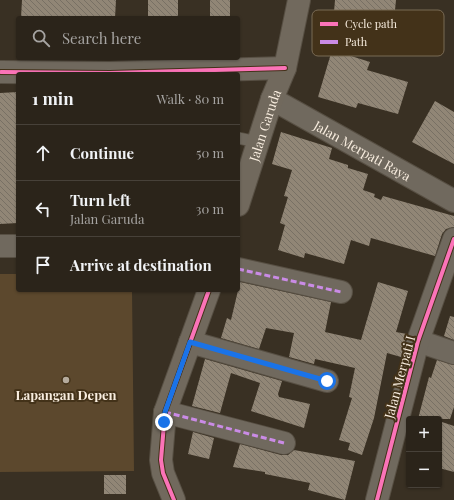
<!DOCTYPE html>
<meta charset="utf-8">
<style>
:root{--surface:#2b241a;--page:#332c23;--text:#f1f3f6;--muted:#a6a4a2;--line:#474139}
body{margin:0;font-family:"Playfair Display",serif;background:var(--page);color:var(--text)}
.controls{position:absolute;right:12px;bottom:12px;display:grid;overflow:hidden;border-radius:4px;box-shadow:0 1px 3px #0004}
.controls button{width:36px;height:36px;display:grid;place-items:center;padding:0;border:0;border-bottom:1px solid var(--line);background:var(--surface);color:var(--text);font:20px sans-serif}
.stop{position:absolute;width:12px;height:12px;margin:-9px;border:3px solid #1a73e8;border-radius:50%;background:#fff}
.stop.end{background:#1a73e8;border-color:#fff;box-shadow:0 1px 4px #0008}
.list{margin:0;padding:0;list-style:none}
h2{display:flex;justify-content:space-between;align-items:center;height:52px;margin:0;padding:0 16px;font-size:17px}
h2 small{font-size:13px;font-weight:400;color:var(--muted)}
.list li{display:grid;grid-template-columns:26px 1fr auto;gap:12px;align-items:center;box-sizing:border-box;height:56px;padding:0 16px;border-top:1px solid var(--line)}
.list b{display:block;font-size:15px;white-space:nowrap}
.list p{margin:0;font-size:13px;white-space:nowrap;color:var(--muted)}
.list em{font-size:13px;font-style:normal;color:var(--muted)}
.icon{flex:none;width:22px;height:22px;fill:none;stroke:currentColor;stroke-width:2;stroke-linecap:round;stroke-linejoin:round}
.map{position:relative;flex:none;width:454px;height:500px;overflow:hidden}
.search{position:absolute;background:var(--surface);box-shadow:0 1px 3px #0004;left:16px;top:16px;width:224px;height:44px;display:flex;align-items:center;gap:10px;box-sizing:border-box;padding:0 14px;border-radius:4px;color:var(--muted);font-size:15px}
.panel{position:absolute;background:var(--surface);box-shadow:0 1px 3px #0004;left:16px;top:72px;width:224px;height:220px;border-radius:4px}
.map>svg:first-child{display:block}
</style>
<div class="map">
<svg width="454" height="500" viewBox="0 0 454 500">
<defs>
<pattern id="building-back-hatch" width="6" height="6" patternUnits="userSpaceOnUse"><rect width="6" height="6" fill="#918676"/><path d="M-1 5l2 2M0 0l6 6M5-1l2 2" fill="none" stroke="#787064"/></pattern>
</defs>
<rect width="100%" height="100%" fill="#393023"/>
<path fill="#5c482d" d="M0 274H18V290H132L134 471 0 472Z"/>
<path fill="url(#building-back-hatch)" d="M22 0H116L115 18H21Z
M148 0H178V18H148Z
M210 0H230V18H210Z
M335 0H396L393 30 333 24Z
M332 50 370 62 367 70 408 82 398 114 358 103 356 108 318 97Z
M18 92V223L0 224V93Z
M435 101 454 112V164L412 142Z
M281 132 332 148 329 159 348 165V168L368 174 363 190 375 194 374 197 381 200 383 196 454 216V227L446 229 442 234 435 256 371 238 369 246 351 240 344 264 305 253 304 258 278 250 285 225 280 223 288 197 284 196 292 170 272 164Z
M240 282 331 302 325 332 361 340 378 282 408 291 396 332 407 334 401 357 387 353 374 418 362 455 348 450 350 443 339 440 352 398 349 397 355 368 315 359 314 364 289 357 294 333 266 328 259 349 221 338 227 318 231 320Z
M450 316 454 317V340L444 336Z
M205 359 282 381 278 394 279 397 310 404 304 428 251 411 260 383 231 373 220 413 192 406Z
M437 360 454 365V407L450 419H418L429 377 431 378Z
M439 421 454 426V472L439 468Z
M193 432 214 438 209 459 188 454Z
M240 444 281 455H288L294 450 355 461 345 500 308 490 310 483 265 474V472L233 467Z
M104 475H126V494H104Z"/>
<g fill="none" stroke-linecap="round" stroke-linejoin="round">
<defs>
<path id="lane" d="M238 138 258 142"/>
<g id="street">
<path d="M1 72 110 73 285 68"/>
<path id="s1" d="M272 99 454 201"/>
<path d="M0 246H18"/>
<path d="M238 269 341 292"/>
<path d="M418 341 454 353"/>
<path d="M190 342 327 381"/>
<path d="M165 412 284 443"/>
<path d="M377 500 418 341 454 239"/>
</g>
<g id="secondary">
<path id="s2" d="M238 205 272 99 285 68 299 0"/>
<path d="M174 500 163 473 161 460 165 412 209 290"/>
</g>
</defs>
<use href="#lane" stroke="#574f43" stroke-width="13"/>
<use href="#street" stroke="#574f43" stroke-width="24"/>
<use href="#secondary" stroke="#574f43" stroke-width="24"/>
<use href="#lane" stroke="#70695e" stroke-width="11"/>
<use href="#street" stroke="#70695e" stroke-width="22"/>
<use href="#secondary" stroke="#71695d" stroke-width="22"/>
<path stroke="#ca8be6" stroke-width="3" stroke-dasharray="6 3" stroke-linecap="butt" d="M238 269 341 292
M190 342 327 381
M165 412 284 443"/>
<defs>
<path id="cycleway" d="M1 72 110 73 285 68
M174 500 163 473 161 460 165 412 209 290
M377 500 418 341 454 239"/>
</defs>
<use href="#cycleway" stroke="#433219" stroke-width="6"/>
<use href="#cycleway" stroke="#fb73b8" stroke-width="4"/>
</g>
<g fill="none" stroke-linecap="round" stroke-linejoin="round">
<path stroke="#1a73e8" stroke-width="5" d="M164 422 165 412 190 342 327 381"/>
</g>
<circle fill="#b5ab9d" stroke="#433219" stroke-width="1.5" cx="66" cy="380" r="4"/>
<g text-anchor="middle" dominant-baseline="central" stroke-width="4" stroke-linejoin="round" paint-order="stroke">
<g font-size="13" fill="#f8eddf" stroke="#433219">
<text stroke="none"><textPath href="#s2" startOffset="84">Jalan Garuda</textPath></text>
<text stroke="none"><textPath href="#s1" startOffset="104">Jalan Merpati Raya</textPath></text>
<text transform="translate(399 377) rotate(-75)">Jalan Merpati I</text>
</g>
<g font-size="13" font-weight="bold" fill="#f8eddf" stroke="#433219">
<text x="66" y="394">Lapangan Depen</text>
</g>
</g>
<rect x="312" y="10" width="132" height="46" rx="6" fill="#433219" stroke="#796a54" stroke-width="1"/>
<rect x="320" y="22" width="18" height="4" fill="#fb73b8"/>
<rect x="320" y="40" width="18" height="4" fill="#ca8be6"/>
<g font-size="11" fill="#f8eddf">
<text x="345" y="28">Cycle path</text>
<text x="345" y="46">Path</text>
</g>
</svg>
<div class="controls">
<button>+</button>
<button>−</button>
</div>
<div class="stop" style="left:327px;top:381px"></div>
<div class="stop end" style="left:164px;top:422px"></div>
<div class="search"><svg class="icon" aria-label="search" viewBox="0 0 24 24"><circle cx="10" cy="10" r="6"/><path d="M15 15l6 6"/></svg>Search here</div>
<section class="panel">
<h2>1 min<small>Walk · 80 m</small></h2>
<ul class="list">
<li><svg class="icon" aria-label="ahead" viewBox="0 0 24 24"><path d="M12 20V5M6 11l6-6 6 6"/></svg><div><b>Continue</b></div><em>50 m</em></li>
<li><svg class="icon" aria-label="left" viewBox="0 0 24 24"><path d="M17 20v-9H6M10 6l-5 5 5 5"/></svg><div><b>Turn left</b><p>Jalan Garuda</p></div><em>30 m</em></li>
<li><svg class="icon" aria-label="arrive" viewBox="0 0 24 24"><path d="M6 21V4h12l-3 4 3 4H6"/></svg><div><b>Arrive at destination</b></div></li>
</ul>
</section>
</div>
